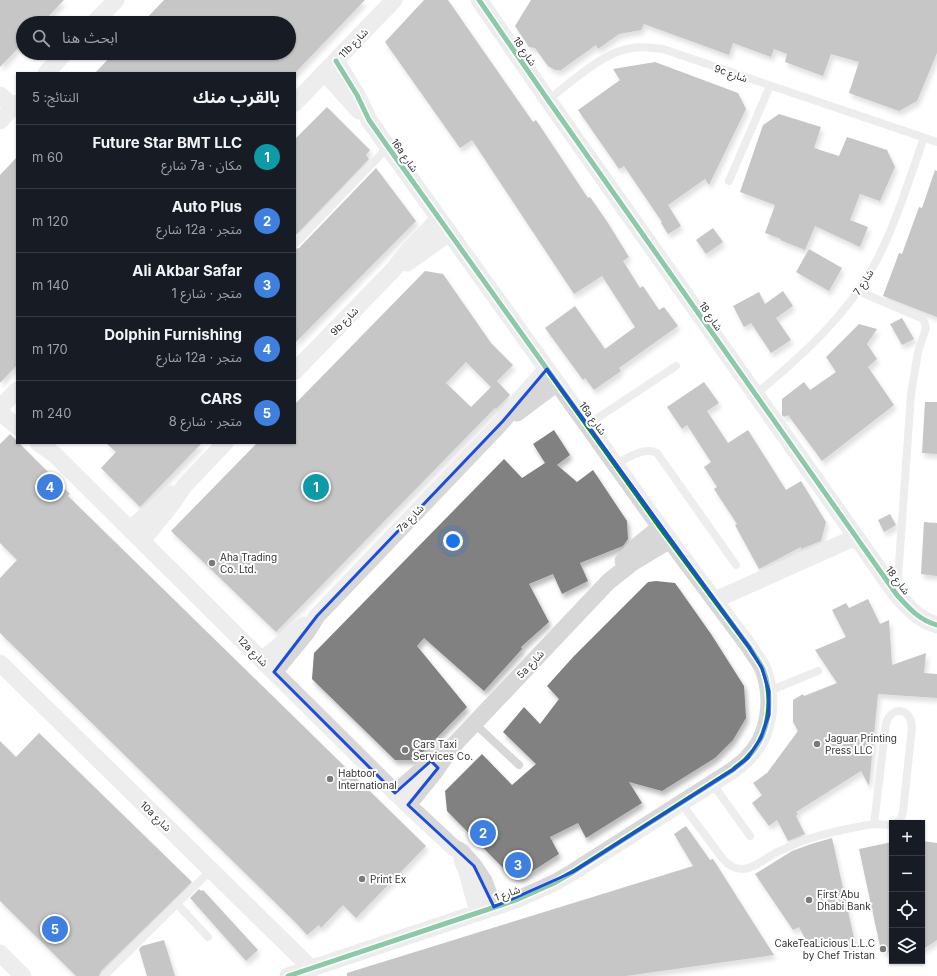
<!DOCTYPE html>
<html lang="ar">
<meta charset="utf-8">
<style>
:root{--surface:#171b24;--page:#242831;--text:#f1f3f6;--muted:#9ea1a6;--line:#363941;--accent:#d93025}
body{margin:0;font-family:Inter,"Noto Sans Arabic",sans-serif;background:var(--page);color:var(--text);direction:rtl}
.controls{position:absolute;right:12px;bottom:12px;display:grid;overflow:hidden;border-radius:0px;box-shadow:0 1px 3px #0004}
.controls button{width:36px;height:36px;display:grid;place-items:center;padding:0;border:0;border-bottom:1px solid var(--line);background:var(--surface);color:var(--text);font:20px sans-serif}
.you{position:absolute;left:453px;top:541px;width:14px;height:14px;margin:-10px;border:3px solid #fff;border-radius:50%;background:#1a73e8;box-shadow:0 0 0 6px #1a73e833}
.badge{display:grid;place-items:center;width:26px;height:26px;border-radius:50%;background:var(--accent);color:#fff;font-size:13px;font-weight:700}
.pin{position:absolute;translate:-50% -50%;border:2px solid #fff;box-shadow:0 1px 4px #0006}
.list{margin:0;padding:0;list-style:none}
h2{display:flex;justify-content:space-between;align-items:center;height:52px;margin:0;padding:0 16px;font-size:17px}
h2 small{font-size:13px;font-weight:400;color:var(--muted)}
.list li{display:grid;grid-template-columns:26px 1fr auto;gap:12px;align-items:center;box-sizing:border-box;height:64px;padding:0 16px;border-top:1px solid var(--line)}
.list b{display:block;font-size:15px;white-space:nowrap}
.list p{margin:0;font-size:13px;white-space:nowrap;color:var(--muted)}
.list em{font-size:13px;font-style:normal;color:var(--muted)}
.icon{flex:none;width:22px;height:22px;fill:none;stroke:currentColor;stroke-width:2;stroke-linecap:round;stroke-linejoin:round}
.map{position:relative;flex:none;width:937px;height:976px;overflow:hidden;direction:ltr}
.search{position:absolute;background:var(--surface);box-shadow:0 1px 3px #0004;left:16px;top:16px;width:280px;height:44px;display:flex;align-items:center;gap:10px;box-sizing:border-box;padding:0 14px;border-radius:22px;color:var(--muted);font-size:15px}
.panel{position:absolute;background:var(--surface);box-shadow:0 1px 3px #0004;left:16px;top:72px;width:280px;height:372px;border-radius:0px;direction:rtl}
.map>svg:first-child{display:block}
</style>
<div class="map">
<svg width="937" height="976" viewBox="0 0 937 976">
<defs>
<filter id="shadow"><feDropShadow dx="2.5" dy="4.5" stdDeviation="2" flood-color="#0004"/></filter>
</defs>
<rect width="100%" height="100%" fill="#fff"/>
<path fill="#818181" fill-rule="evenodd" filter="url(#shadow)" d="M0 0H64L42 23H23V43L0 67Z
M164 0H365L295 73H95L114 53H289V23H142Z
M424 0H448L533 122 536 120 588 198 590 197 608 223 629 257 623 261 640 288 643 286 659 310 664 307 678 326 619 368 621 371 594 390 585 378 583 380 545 328 575 306 605 349 635 327 602 276 574 294 472 140 460 148 385 42Z
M531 0H937V53L917 101 899 111 849 93 859 62 831 54 823 76 785 62 787 54 774 49 771 57 733 43 729 55 644 24 641 30 619 34 598 49 596 45 561 70H555L548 66 535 48 529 47 515 26Z
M655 62 738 93 746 109 709 185 705 179 668 205 681 226 668 234 661 223 662 222 624 166 619 169 578 110 620 80 613 69Z
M327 107 370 150 366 155 369 159 295 236V139Z
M779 114 821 127 814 148 839 156 847 137 887 150 895 167 880 201 860 194 850 220 868 227 860 247 815 226 805 250 780 240 781 239 765 233 775 205 740 192 763 125Z
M17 157V365L0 383V175Z
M376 168 416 221 295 343V249L299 248Z
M935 170 937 171V317L883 296 899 253 902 254 919 207 922 208Z
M713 228 723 242 706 254 696 240Z
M809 249 842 268 829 291 796 272Z
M425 271 443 274 491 343 513 365 497 381 510 395 496 409 495 408 276 632 171 531 257 443H295V404ZM466 362 491 387 497 381 471 407 446 383Z
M783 291 793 306 776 318 791 340 771 353 751 323 744 327 733 306 759 292 765 304Z
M902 318 914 339 902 345 890 324Z
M859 324 877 329 867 344 877 359 868 367 894 405 822 461 788 415 784 417 782 415V399L804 382 810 390 836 372 826 357Z
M704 382 719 403 707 411 728 443 748 430 786 490 801 481 826 522 821 541 801 549V547L759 569 735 525 737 524 714 489 717 487 704 467 711 462 687 425 682 429 667 407Z
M925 402H937V454L922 453Z
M554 430 570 455 557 465 577 482 593 470 627 521 628 539 623 546 580 563 588 581 562 594 553 574 529 584 549 622 521 647 522 649 484 691 424 638 417 646 467 707 415 760H395L312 679 314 653 504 459 522 478 545 463 533 444Z
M10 434 70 494 68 496 426 846 356 918 343 905 321 928 319 925 307 935 296 923 0 633V578L17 560 0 543V444Z
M106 443H202L140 507 101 468 116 452Z
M890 514 896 525 884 532 878 520Z
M924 522 937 523V576L921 574Z
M656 581 675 583 711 634 744 686 746 718 733 740 715 758 662 791 629 782 642 803 586 838 578 823 550 837 559 854 522 878H516L510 875 447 811 445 791 482 754 512 785 536 764 503 732 524 707 540 724 559 699 547 686 574 656 648 582Z
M868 599 880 624 889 620 892 665 926 653 924 673 937 674V698L878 694 869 786 861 771 796 812 798 814 796 816 805 834 788 841 777 820 769 826 752 803 762 795 753 783 767 773 798 731 793 722V700L803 694 804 696 837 683 815 650 846 637 832 610 846 603 849 608Z
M39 733 192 882 101 971 99 976H76L0 901V741L16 757Z
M686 826 710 860 713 859 774 955 626 976H347V973L693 866 674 834Z
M832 838 856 947 831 948 828 940 809 946 799 927 793 930 755 874 792 851 811 844Z
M922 841 937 843V940L922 950Z
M892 842V952L881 951 859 849Z
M199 889 201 891 203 890 258 950 246 961 190 898Z
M164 940 175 976H147L139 949 142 946Z"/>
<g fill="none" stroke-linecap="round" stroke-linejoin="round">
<path stroke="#d7d7d7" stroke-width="8" d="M548 100C570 83 604 51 632 48 642 46 652 48 663 49L937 142
M729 181 770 86
M295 244 388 147
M858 291 921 318 924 321 926 328 918 352 911 394 897 592
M755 395C793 363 829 332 858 291 890 246 905 190 924 138
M587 425 676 366
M615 464C627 459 644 446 657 453L736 565
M769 691 818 671
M474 723 519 765
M712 783 750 836
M681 803 723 859C728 865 734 869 742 869 754 869 767 857 777 852 785 849 792 845 800 842 824 833 849 828 874 824
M892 825 874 824 886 723C892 705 911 708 912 727L903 812 901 818 896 823
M177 904 208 937
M105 975 211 870"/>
<path stroke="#d7d7d7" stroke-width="17" d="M479 0 548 100 897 595C909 608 919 620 937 625
M94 23 116 0
M324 72 359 111
M46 73 65 53
M0 95 14 107
M295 103 394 0
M0 121 17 103
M407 263 449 233
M295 371 393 270 408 251 439 219
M0 408 17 390
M0 412 17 427
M517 413 557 383
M38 443 54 454 408 805 453 847 462 852 474 866 484 881 494 907
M130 529 171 494
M142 541 171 505 185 485 225 443
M623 561 637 546 660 527
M715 600 856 537
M262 660 304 625
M0 663 312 969
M274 672 307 632 317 616 503 421 518 401 547 369
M395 793 440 754
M408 805 434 773 452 747 608 582 632 563 670 540
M462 860 467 872 478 913
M0 953 23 976
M288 976 516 900 554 883 573 872 733 770C737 766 743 763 747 758 770 736 774 698 763 669 760 662 754 655 750 648L660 527 388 147 369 120 357 95 336 61"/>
<defs>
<path id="cycleway" d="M479 0 548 100 897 595C909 608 919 620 937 625
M288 976 516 900 554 883 573 872 733 770C737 766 743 763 747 758 770 736 774 698 763 669 760 662 754 655 750 648L660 527 388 147 369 120 357 95 336 61"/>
</defs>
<use href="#cycleway" stroke="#fff" stroke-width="8"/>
<use href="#cycleway" stroke="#00873e" stroke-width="5"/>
</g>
<path d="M0 0H937V976H0ZM547 369 750 648 762 668 769 691V715L761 738 748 758 733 770 573 872 494 907 474 866 408 805 438 768 431 761 395 793 274 672 317 616 503 421Z" fill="#fff" fill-opacity=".55" fill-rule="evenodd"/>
<path fill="none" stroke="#1d4ed8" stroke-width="3" stroke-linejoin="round" d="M547 369 750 648 762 668 769 691V715L761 738 748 758 733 770 573 872 494 907 474 866 408 805 438 768 431 761 395 793 274 672 317 616 503 421Z"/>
<g fill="#7a7a7a" stroke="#fff" stroke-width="1.5">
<circle cx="212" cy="563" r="4"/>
<circle cx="817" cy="744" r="4"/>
<circle cx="405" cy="750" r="4"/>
<circle cx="330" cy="779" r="4"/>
<circle cx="362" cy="879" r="4"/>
<circle cx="809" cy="900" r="4"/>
<circle cx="883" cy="949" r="4"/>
</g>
<g text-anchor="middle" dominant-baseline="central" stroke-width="4" stroke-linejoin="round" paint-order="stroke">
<g font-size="10" fill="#333" stroke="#fff">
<text transform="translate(353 43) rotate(-46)">11b شارع</text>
<text transform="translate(525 51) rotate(55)">شارع 18</text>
<text transform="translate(731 73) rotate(19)">9c شارع</text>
<text transform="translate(405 155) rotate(55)">16a شارع</text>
<text transform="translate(863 282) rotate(-57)">شارع 7</text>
<text transform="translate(711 316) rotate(55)">شارع 18</text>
<text transform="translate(344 321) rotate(-46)">9b شارع</text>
<text transform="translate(593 418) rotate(54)">16a شارع</text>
<text transform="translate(410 518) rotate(-46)">7a شارع</text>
<text transform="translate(898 580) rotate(53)">شارع 18</text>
<text transform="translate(253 651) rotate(45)">12a شارع</text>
<text transform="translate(530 664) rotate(-47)">5a شارع</text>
<text transform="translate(156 816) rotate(44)">10a شارع</text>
<text transform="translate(507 893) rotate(-20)">شارع 1</text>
</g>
<g font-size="10" fill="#333" stroke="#fff" text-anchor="start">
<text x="220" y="557">Aha Trading<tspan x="220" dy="12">Co. Ltd.</tspan></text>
<text x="825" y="738">Jaguar Printing<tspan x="825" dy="12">Press LLC</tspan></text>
<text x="413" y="744">Cars Taxi<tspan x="413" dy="12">Services Co.</tspan></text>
<text x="338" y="773">Habtoor<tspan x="338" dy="12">International</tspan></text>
<text x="370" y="879">Print Ex</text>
<text x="817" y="894">First Abu<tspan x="817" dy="12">Dhabi Bank</tspan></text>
<text x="875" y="943" text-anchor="end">CakeTeaLicious L.L.C<tspan x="875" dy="12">by Chef Tristan</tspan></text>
</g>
</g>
</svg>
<div class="controls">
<button>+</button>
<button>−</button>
<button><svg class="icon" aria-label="locate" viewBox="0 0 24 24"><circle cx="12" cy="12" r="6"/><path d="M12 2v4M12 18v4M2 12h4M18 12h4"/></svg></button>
<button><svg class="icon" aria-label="layers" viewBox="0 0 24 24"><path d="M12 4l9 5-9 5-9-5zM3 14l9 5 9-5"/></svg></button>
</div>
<div class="you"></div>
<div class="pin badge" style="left:316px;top:487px;background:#0f9aa8">1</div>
<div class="pin badge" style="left:483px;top:833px;background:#3f7fe0">2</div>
<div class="pin badge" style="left:518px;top:865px;background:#3f7fe0">3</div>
<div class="pin badge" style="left:50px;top:487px;background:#3f7fe0">4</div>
<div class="pin badge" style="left:55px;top:929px;background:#3f7fe0">5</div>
<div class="search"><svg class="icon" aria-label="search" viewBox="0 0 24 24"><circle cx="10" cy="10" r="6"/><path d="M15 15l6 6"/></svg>ابحث هنا</div>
<section class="panel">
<h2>بالقرب منك<small>النتائج: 5</small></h2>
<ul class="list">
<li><span class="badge" style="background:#0f9aa8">1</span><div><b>Future Star BMT LLC</b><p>مكان · 7a شارع</p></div><em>60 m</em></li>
<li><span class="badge" style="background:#3f7fe0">2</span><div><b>Auto Plus</b><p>متجر · 12a شارع</p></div><em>120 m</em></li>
<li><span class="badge" style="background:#3f7fe0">3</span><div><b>Ali Akbar Safar</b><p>متجر · شارع 1</p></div><em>140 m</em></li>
<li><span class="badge" style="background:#3f7fe0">4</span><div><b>Dolphin Furnishing</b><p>متجر · 12a شارع</p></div><em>170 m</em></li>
<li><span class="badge" style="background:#3f7fe0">5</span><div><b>CARS</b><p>متجر · شارع 8</p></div><em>240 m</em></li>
</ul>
</section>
</div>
